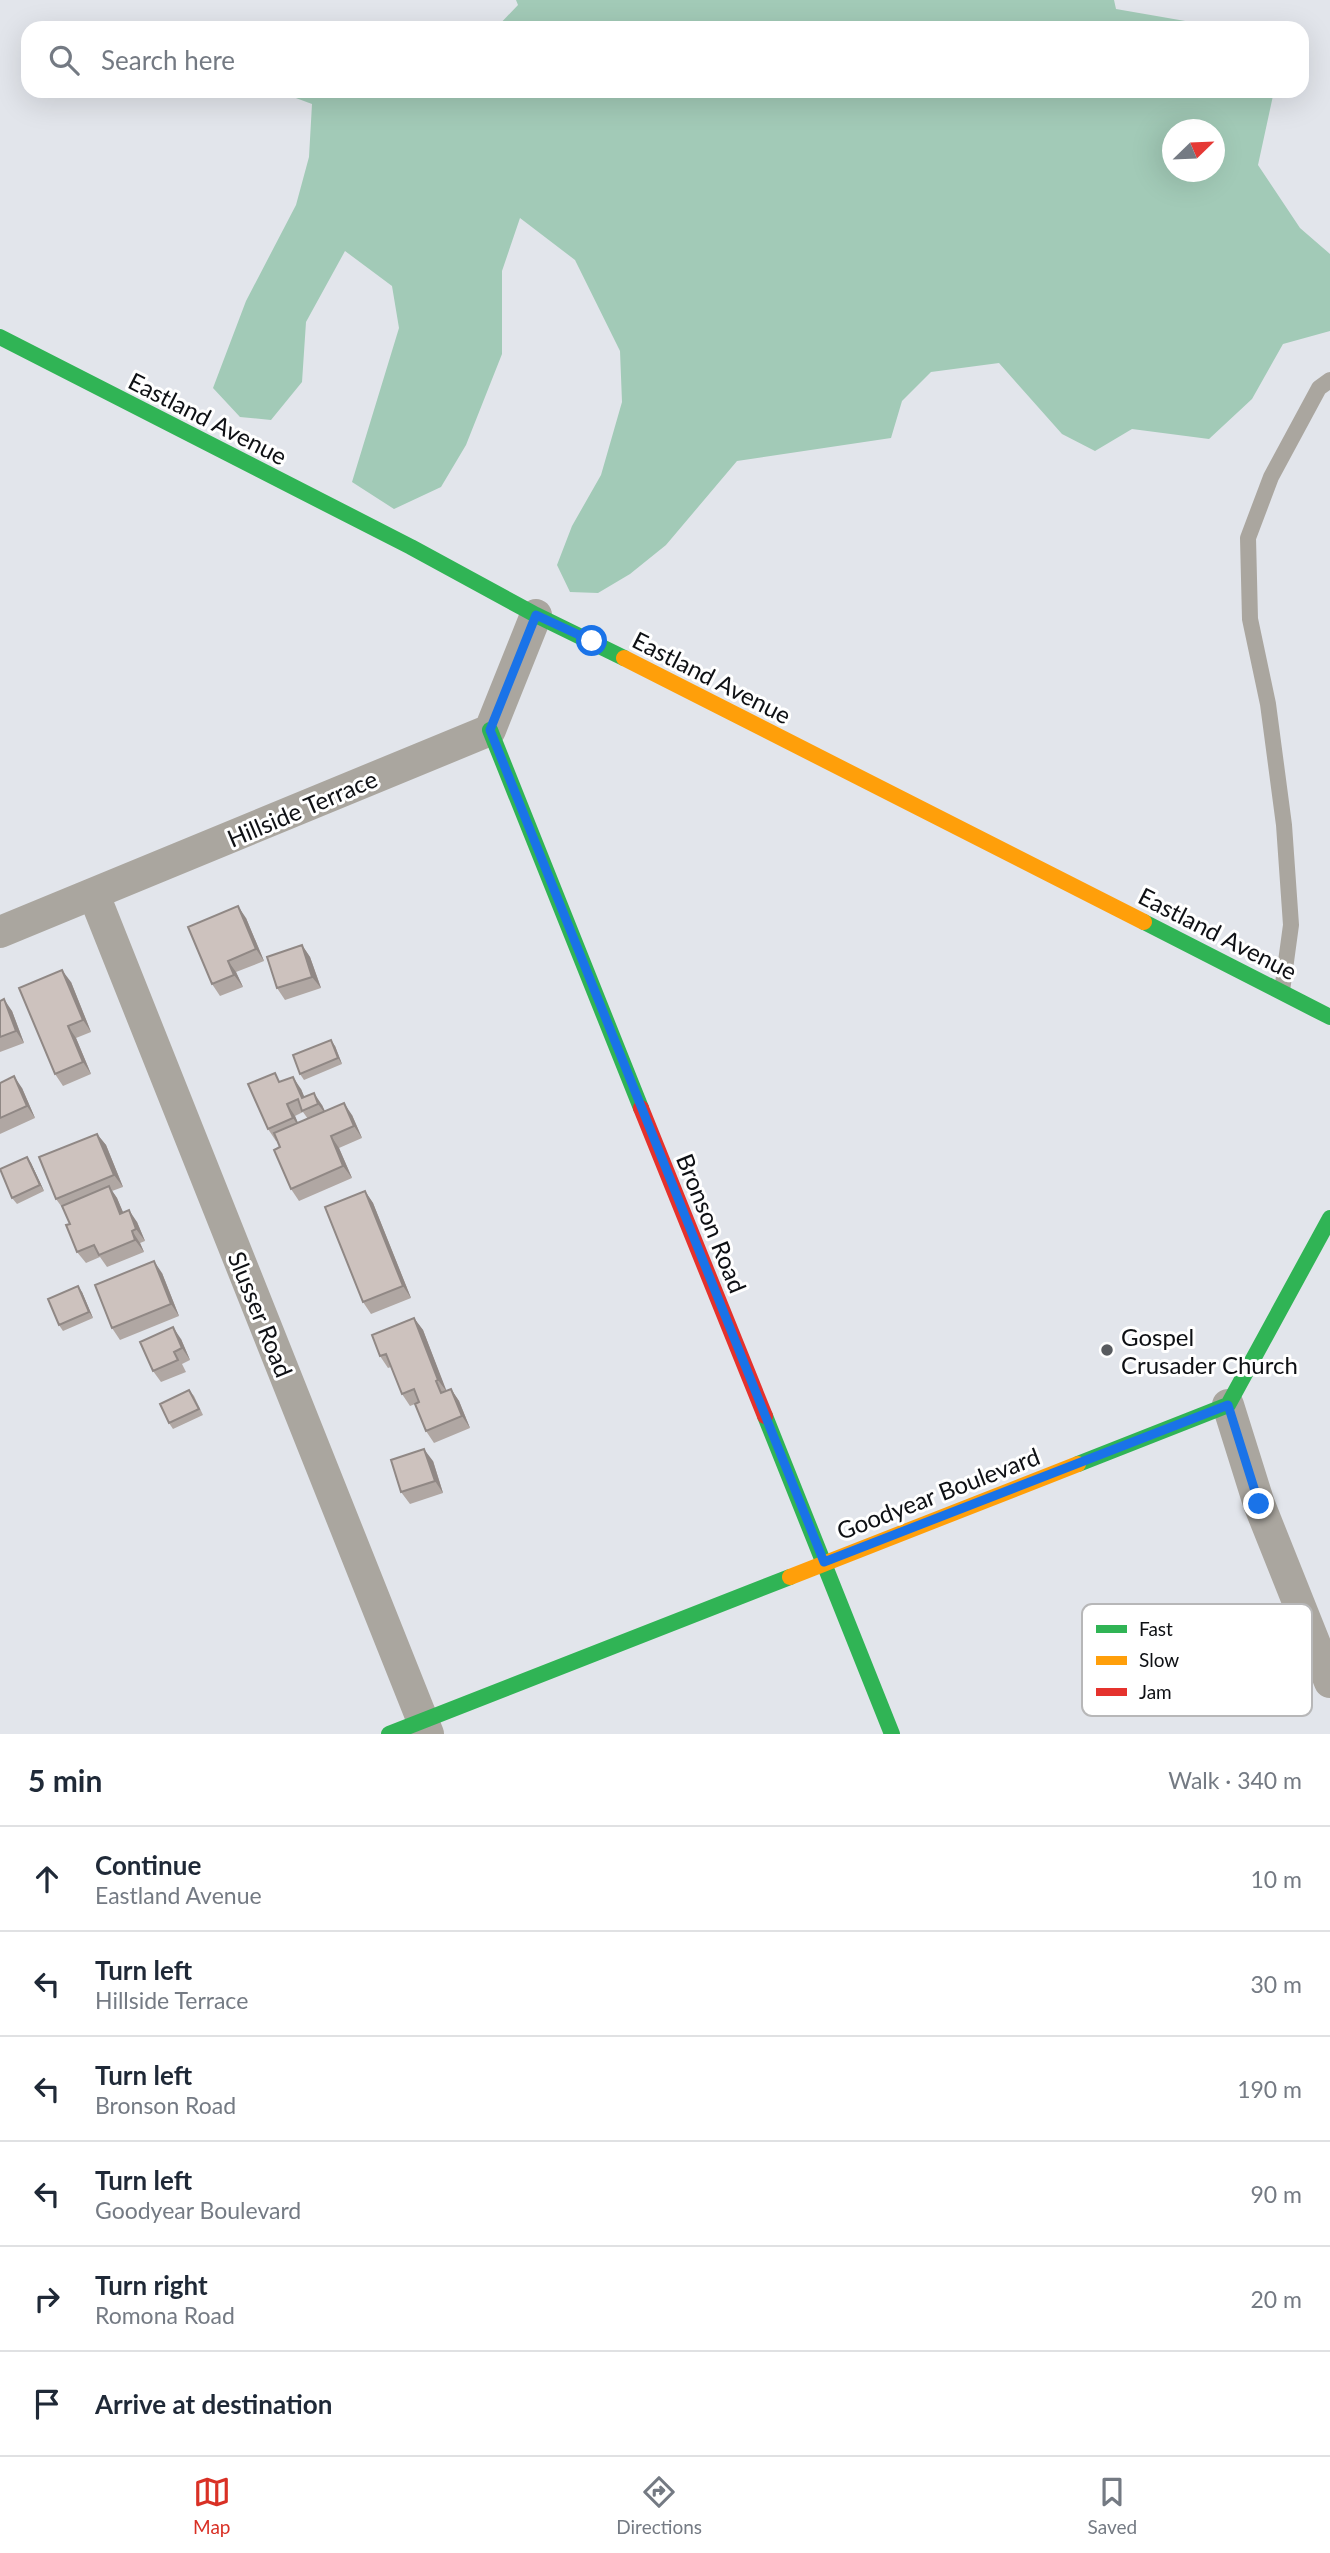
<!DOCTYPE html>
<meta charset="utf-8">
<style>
:root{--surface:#fff;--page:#f6f6f7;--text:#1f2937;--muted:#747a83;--line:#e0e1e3;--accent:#d93025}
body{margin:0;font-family:Lato,sans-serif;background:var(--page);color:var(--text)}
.compass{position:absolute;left:1162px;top:119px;width:63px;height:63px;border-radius:50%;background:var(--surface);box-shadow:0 7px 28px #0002;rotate:67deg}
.stop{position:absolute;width:21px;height:21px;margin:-16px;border:5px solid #1a73e8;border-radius:50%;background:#fff}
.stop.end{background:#1a73e8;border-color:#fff;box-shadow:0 2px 7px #0008}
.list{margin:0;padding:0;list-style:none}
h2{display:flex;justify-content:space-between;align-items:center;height:91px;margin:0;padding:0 28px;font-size:30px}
h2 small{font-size:23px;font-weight:400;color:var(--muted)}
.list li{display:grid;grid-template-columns:46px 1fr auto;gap:21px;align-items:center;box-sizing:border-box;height:105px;padding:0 28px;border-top:2px solid var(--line)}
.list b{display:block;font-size:26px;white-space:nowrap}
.list p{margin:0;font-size:23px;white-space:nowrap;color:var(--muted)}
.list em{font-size:23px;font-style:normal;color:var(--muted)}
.icon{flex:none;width:38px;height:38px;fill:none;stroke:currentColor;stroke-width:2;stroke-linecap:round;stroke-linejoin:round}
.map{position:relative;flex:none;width:1330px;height:1734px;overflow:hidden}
.search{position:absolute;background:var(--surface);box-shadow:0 7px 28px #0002;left:21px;right:21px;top:21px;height:77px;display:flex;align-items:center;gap:18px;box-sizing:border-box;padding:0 24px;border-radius:21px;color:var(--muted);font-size:26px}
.sheet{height:721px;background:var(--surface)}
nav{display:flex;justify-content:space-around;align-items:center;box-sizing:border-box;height:98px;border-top:2px solid var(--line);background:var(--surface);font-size:19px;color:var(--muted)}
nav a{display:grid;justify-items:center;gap:4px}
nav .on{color:var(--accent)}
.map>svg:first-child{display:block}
</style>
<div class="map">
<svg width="1330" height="1734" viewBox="0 0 1330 1734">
<rect width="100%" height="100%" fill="#e2e5eb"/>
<path fill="#a2cab7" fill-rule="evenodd" d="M516 0H1114L1116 9 1191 22 1208 28H496L518 5Z
M277 91H1274L1258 165 1300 228 1330 254V331L1283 344 1252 399 1209 439 1132 429 1095 451 1062 434 999 363 931 372 902 401 891 438 737 461 666 545 630 574 598 593 570 592 557 565 572 526 601 475 622 402 620 351 575 260 520 218 502 271V354L466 445 441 487 394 509 352 482 399 328 392 286 345 251 306 322 302 382 271 420 240 417 213 388 246 301 296 205 309 157 312 104ZM1172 130H1214V172H1172Z"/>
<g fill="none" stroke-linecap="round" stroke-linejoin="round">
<path stroke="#aaa69f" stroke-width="16" d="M1282 991 1291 925 1284 825 1268 704 1250 619 1248 538 1271 477 1319 388 1330 380"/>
<path stroke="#aaa69f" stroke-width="32" d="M94 895 428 1734
M0 932 490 730 536 615
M1228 1405 1259 1504 1330 1682"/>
<path stroke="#30b455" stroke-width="16" d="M0 337 411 547 536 615 624 658
M490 730 641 1108
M1144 922 1330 1017
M765 1416 892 1734
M1078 1464 1228 1405 1330 1218
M389 1734 790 1577"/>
<path stroke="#ff9f0a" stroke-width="16" d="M624 658 1144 922
M790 1577 1078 1464"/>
<path stroke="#e5322d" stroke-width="16" d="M641 1108 765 1416"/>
</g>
<path fill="#b0a7a3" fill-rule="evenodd" d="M246 918 264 961 236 972 243 987 220 996 212 984Z
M302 945 310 957 321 988 285 1000 277 988Z
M71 982 91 1032 76 1038 91 1074 63 1086 55 1074Z
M0 1001 12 1011 24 1043 0 1052Z
M335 1046 342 1064 304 1080 300 1074Z
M281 1082 301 1089 304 1097 322 1105 325 1111 352 1115 362 1138 339 1148 352 1178 299 1201 291 1189 280 1147 277 1141H276L268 1129ZM303 1112 308 1119 298 1123 295 1116Z
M0 1083 22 1088 35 1118 0 1134Z
M97 1134 106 1145 123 1187 112 1191 117 1198 123 1213 137 1222 145 1241 140 1243 144 1252 107 1267 100 1257 86 1263 77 1252 70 1224 64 1210 56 1199Z
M27 1157 31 1163 44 1191 17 1204 12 1198Z
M365 1191 373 1203 411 1298 371 1314 363 1302Z
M162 1273 179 1316 120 1340 112 1328Z
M82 1292 93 1318 63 1331 59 1325Z
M414 1318 423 1330 446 1391 451 1389 459 1401 470 1428 434 1443 426 1431 415 1404 410 1406 402 1394 391 1367 388 1368 380 1356Z
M181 1339 190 1360 182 1364 186 1372 161 1382 153 1371Z
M189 1390 194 1396 203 1415 173 1429 169 1423Z
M433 1461 443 1493 410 1504 401 1492Z"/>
<path fill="#908885" d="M238 906 246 918 264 961 256 949Z
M302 945 310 957 321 988 312 977Z
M228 961 236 972 243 987 234 975Z
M62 970 71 982 91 1032 83 1020Z
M4 999 12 1011 24 1043 16 1031Z
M68 1026 76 1038 91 1074 83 1062Z
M331 1040 335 1046 342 1064 338 1058Z
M14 1076 22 1088 35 1118 27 1106Z
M293 1077 301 1089 310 1110 302 1098Z
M314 1093 322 1105 327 1116 318 1104Z
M344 1103 352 1115 362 1138 354 1126Z
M287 1104 295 1116 301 1130 293 1118Z
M97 1134 106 1145 123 1187 114 1175Z
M331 1136 339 1148 352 1178 343 1166Z
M27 1157 31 1163 44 1191 40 1185Z
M109 1186 117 1198 129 1226 120 1214Z
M365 1191 373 1203 411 1298 403 1286Z
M129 1210 137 1222 145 1241 136 1229Z
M132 1231 140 1243 144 1252 135 1240Z
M154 1261 162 1273 179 1316 171 1304Z
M78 1286 82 1292 93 1318 89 1312Z
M414 1318 423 1330 447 1392 438 1380Z
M173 1327 181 1339 190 1360 182 1348Z
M451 1389 459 1401 470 1428 462 1416Z
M424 1449 433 1461 443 1493 435 1481Z"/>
<path fill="#cdc2be" stroke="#908885" stroke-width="2" d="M238 906 256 949 228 961 234 975 212 984 188 927Z
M302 945 312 977 277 988 267 957Z
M62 970 83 1020 68 1026 83 1062 55 1074 19 988Z
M4 999 16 1031 0 1037V1001Z
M331 1040 338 1058 300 1074 293 1055Z
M275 1073 279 1082 293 1077 302 1098 314 1093 318 1104 302 1111 298 1099 287 1104 293 1118 268 1129 248 1084Z
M14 1076 27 1106 0 1118V1083Z
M344 1103 354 1126 331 1136 343 1166 291 1189 274 1150 280 1147 274 1133Z
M97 1134 114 1175 56 1199 39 1157Z
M27 1157 40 1185 12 1198 0 1169Z
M109 1186 120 1214 129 1210 136 1229 132 1231 135 1240 99 1255 94 1245 77 1252 66 1225 70 1224 62 1206Z
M365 1191 403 1286 363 1302 325 1207Z
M154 1261 171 1304 112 1328 95 1285Z
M78 1286 89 1312 59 1325 48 1299Z
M414 1318 438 1380 436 1381 441 1393 451 1389 462 1416 426 1431 415 1404 419 1402 414 1389 402 1394 386 1354 380 1356 372 1335Z
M173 1327 182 1348 174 1352 178 1360 153 1371 140 1342Z
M189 1390 199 1409 169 1423 160 1404Z
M424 1449 435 1481 401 1492 391 1460Z"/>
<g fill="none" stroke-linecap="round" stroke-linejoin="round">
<path stroke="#1a73e8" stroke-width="9" d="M592 641 536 615 490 730 824 1562 1228 1405 1259 1504"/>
</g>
<circle fill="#585b5f" stroke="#fff" stroke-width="2.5" cx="1107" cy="1350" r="7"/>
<g text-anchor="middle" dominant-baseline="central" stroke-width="6" stroke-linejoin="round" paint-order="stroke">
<g font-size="24" fill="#0e1014" stroke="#fff">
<text transform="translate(208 418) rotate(27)">Eastland Avenue</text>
<text transform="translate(712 677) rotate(27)">Eastland Avenue</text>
<text transform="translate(302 808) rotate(-23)">Hillside Terrace</text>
<text transform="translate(1218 933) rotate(27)">Eastland Avenue</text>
<text transform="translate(712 1223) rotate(68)">Bronson Road</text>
<text transform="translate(261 1314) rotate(68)">Slusser Road</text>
<text transform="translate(938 1493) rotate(-21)">Goodyear Boulevard</text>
</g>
<g font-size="24" fill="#0e1014" stroke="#fff" text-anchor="start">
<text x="1121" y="1336">Gospel<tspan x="1121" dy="28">Crusader Church</tspan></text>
</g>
</g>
<rect x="1082" y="1604" width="230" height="112" rx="10" fill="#fff" stroke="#b7b7b8" stroke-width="2"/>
<rect x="1096" y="1625" width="31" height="8" fill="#30b455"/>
<rect x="1096" y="1656" width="31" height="9" fill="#ff9f0a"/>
<rect x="1096" y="1688" width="31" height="8" fill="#e5322d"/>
<g font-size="19" fill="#0e1014">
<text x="1139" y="1636">Fast</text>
<text x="1139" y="1667">Slow</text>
<text x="1139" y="1699">Jam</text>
</g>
</svg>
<svg class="compass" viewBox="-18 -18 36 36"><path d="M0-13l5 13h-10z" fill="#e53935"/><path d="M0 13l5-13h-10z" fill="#747a83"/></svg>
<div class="stop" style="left:592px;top:641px"></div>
<div class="stop end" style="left:1259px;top:1504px"></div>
<div class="search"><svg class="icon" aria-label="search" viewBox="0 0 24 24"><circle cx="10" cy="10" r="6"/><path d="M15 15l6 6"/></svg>Search here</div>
</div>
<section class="sheet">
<h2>5 min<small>Walk · 340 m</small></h2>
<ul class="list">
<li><svg class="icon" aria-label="ahead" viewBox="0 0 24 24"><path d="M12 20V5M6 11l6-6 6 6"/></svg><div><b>Continue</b><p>Eastland Avenue</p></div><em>10 m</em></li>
<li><svg class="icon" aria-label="left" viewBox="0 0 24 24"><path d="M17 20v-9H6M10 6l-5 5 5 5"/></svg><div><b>Turn left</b><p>Hillside Terrace</p></div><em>30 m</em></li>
<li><svg class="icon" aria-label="left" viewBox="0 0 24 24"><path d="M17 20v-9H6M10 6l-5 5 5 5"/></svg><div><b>Turn left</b><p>Bronson Road</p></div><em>190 m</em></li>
<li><svg class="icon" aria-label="left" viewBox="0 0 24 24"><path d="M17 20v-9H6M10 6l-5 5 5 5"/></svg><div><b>Turn left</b><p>Goodyear Boulevard</p></div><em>90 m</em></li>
<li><svg class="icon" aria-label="right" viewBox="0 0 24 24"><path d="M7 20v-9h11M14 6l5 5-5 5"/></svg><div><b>Turn right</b><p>Romona Road</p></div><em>20 m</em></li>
<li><svg class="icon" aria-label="arrive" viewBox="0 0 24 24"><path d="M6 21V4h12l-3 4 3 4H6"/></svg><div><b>Arrive at destination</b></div></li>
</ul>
</section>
<nav>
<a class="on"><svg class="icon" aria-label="map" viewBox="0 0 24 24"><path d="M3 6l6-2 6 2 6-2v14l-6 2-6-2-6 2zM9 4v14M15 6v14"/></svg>Map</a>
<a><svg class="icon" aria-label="directions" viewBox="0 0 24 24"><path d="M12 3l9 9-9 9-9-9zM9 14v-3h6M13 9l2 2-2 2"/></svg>Directions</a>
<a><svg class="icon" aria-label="saved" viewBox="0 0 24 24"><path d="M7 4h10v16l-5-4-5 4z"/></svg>Saved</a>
</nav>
